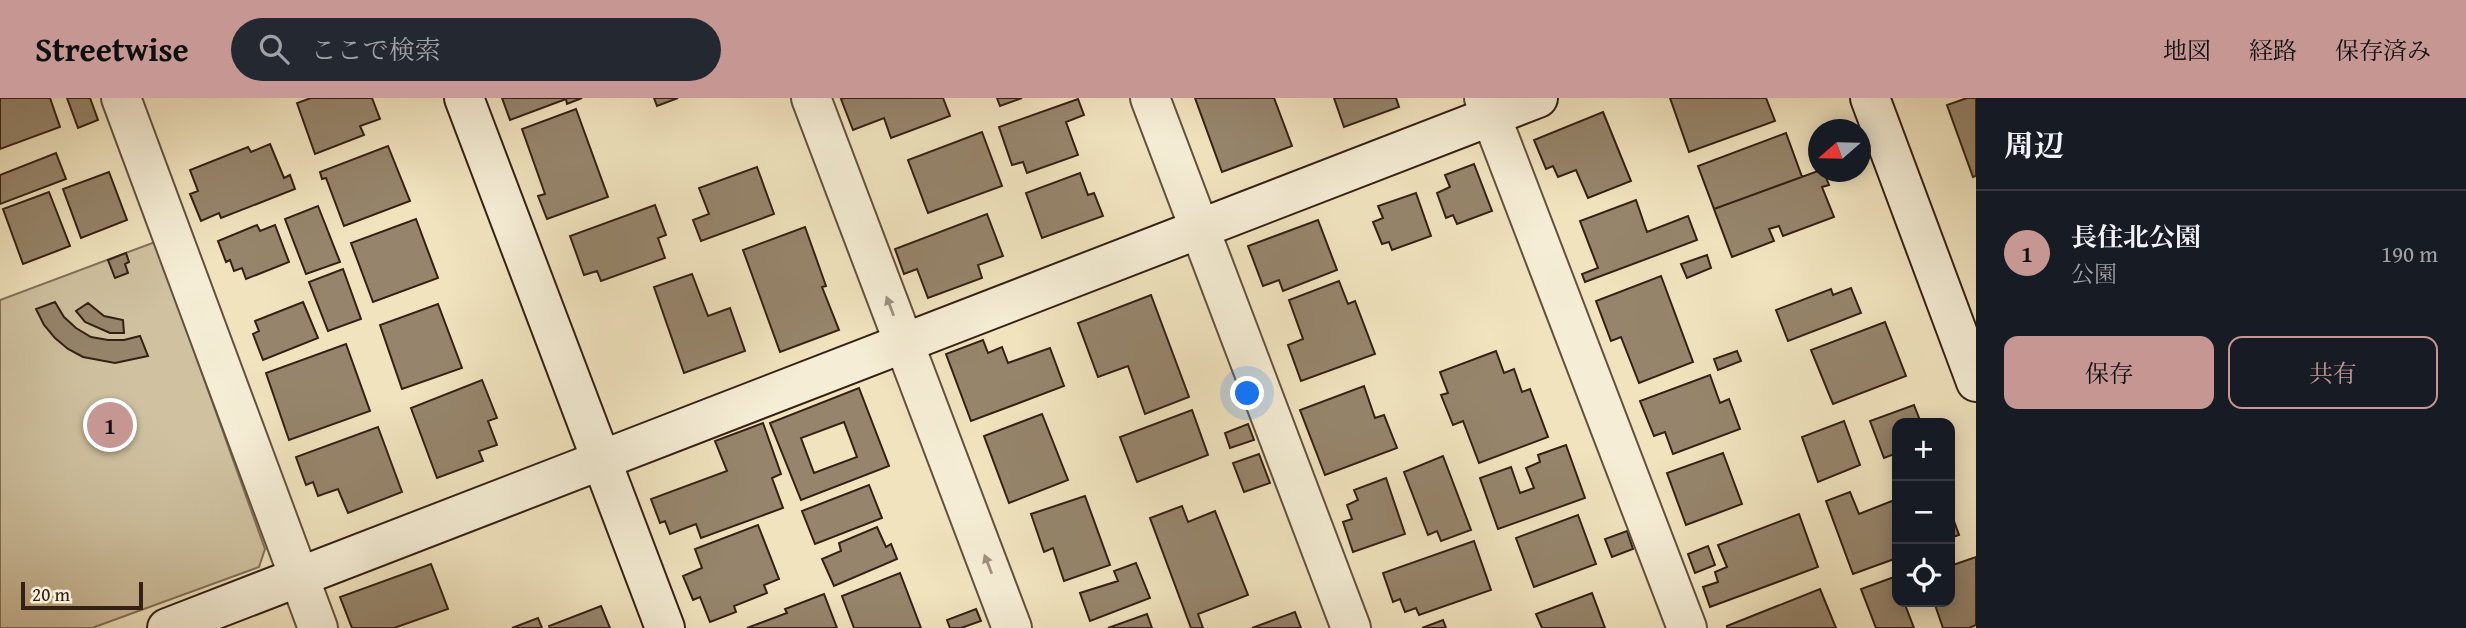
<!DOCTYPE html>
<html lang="ja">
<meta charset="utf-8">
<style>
:root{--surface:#171b24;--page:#242831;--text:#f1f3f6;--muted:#9ea1a6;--line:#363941;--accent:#c59692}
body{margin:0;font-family:"Gentium Book Plus","Noto Serif JP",serif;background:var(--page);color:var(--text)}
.controls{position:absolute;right:21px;bottom:21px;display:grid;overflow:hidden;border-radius:14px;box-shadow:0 4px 18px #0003}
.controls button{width:63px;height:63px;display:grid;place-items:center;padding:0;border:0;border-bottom:2px solid var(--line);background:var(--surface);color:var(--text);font:35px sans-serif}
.compass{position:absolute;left:1808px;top:21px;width:63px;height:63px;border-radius:50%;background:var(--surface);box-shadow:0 4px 18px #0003;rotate:250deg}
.scale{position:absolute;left:21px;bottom:18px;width:122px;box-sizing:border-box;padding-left:7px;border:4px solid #342014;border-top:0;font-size:19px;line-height:24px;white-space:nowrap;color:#342014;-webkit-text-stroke:5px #f5edd5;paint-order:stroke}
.you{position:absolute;left:1248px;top:296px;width:24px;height:24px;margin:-18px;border:5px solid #fff;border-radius:50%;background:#1a73e8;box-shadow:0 0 0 10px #1a73e833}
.badge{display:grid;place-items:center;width:46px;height:46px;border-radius:50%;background:var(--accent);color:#111;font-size:23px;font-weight:700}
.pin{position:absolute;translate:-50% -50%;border:4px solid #fff;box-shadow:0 2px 7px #0006}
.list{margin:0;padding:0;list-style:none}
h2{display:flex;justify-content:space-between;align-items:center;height:91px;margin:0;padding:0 28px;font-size:30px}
h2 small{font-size:23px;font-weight:400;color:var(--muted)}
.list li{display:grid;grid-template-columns:46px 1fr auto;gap:21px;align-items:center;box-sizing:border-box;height:126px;padding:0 28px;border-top:2px solid var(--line)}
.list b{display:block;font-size:26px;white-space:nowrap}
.list p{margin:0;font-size:23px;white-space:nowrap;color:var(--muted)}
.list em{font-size:23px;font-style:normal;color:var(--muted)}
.actions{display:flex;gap:14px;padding:21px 28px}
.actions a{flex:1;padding:16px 0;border:2px solid var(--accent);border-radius:14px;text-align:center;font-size:24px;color:var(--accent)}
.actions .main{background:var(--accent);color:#111}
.icon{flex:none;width:38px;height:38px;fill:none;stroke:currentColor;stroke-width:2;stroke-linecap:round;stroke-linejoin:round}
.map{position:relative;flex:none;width:1976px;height:530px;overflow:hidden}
header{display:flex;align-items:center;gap:42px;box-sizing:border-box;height:98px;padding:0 35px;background:var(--accent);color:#111}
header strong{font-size:33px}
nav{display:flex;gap:38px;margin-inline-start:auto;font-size:24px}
.search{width:490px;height:63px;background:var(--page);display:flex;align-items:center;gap:18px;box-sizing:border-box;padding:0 24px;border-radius:38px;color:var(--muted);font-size:26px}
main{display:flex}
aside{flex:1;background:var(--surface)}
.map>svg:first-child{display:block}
</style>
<header>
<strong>Streetwise</strong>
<div class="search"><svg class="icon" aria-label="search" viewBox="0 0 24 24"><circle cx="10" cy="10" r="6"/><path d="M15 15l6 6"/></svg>ここで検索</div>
<nav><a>地図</a><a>経路</a><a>保存済み</a></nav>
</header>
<main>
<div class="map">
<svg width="1976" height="530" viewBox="0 0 1976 530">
<rect width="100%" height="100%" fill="#f0e3be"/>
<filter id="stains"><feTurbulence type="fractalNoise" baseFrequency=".00286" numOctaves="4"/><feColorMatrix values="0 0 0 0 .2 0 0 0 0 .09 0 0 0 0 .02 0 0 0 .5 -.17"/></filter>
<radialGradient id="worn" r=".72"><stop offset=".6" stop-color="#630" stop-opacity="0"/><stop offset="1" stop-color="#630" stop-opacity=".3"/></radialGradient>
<path fill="#d0c2a1" stroke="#82715a" stroke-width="2" d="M155 144 265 451 259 469 92 530H0V202Z"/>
<path fill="#96856c" stroke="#342014" stroke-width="2" fill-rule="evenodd" d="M0 0H50L60 29 0 51Z
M67 0H90L98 22 78 30Z
M311 0H372L380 21 360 28 364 37 315 56 297 5Z
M502 0H582L567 6 566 1 510 22Z
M654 0H678L657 8Z
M845 0H943L950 18 891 40 884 20 853 32 841 1Z
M997 0H1022L1000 8Z
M1195 0H1274L1292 48 1222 74Z
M1334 0H1396L1399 9 1344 29Z
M1670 0H1766L1775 23 1689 54Z
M1967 0H1976V78L1973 79 1947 7Z
M1078 1 1084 17 1066 24 1078 57 1027 75 1023 64 1012 67 999 29Z
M576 11 608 99 547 121 538 98 545 96 522 31Z
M1603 14 1631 83 1588 100 1576 72 1558 79 1553 68 1546 71 1534 42Z
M982 34 1002 88 928 115 908 62Z
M1786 35 1802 79 1714 111 1698 68Z
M270 46 284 80 290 77 295 91 221 120 219 115 201 123 190 96 198 93 190 72 248 49 251 54Z
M388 48 410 103 344 128 326 80 322 81 320 74Z
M56 55 66 81 0 106V77Z
M1474 66 1492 113 1457 126 1453 117 1446 120 1437 95 1450 89 1445 77Z
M757 69 774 116 701 143 693 122 709 116 699 90Z
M1818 73 1824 74 1829 87 1822 89 1834 119 1783 138 1779 128 1769 131 1774 143 1732 159 1714 111Z
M109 74 127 122 81 140 63 91Z
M1080 75 1088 97 1094 95 1103 118 1042 140 1026 95Z
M49 94 70 148 23 166 3 111Z
M1416 95 1431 138 1392 152 1389 144 1382 146 1373 124 1383 120 1378 108Z
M1636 102 1647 134 1688 118 1697 142 1585 184 1582 176 1598 170 1580 123Z
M655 107 666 137 658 140 665 160 601 183 597 173 584 177 570 138Z
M318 108 340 164 306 176 285 121Z
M987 116 1003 158 978 167 982 180 928 200 917 171 904 176 895 151Z
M416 121 438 180 373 204 351 145Z
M1318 122 1337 172 1283 193 1279 182 1263 188 1248 148Z
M257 127 260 133 275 127 289 164 246 181 242 170 234 173 230 162 226 164 218 143Z
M805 129 826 188 822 189 839 232 780 254 743 152Z
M126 155 129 164 125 166 128 175 115 180 108 162Z
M1707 157 1711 170 1687 180 1681 166Z
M343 171 361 221 328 233 309 184Z
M692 176 708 218 730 210 745 253 684 275 654 189Z
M1661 178 1693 264 1639 285 1621 239 1611 243 1596 203Z
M1339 183 1348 206 1355 203 1375 256 1301 283 1288 247 1303 241 1289 202Z
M1851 190 1861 215 1788 243 1776 212 1831 191 1833 197Z
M1151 197 1189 299 1145 316 1128 268 1098 279 1078 225Z
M55 204 64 219 76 230 91 239 108 242H124L140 238 148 258 115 265 83 259 68 251 55 240 44 227 36 211Z
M303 204 318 240 263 262 253 236 259 233 255 223Z
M88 205 104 218 123 222 124 235H110L85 224 76 213Z
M438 206 462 270 402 291 380 227Z
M1885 224 1906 278 1833 306 1811 252Z
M983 242 988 255 1002 249 1008 265 1050 250 1064 288 971 323 946 256Z
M346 246 370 313 289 342 266 275Z
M1496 253 1504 275 1514 271 1522 294 1530 291 1548 339 1479 365 1463 323 1453 327 1441 297 1448 295 1440 274Z
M1737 253 1741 263 1718 272 1714 261Z
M1710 277 1720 305 1729 301 1740 331 1673 356 1665 334 1654 338 1640 303Z
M482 282 497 320 488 323 497 347 479 353 483 363 437 380 411 310Z
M1364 288 1375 320 1384 317 1397 350 1325 377 1300 312Z
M859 290 889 368 801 402 770 325ZM844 324 857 359 814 375 801 340Z
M1914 307 1921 325H1897V355L1884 360 1870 323Z
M1192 312 1208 357 1137 384 1120 339Z
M1042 316 1068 382 1009 405 984 338Z
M1844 323 1860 367 1818 384 1802 339Z
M763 325 781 376 772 380 783 410 701 440 696 426 670 436 665 423 660 425 651 401 727 373 715 343Z
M1248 326 1254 342 1230 350 1225 335Z
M378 329 402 394 348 415 338 391 318 398 313 384 306 387 296 359Z
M1566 347 1585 400 1498 431 1480 380 1511 369 1520 395 1534 390 1526 370 1540 364 1538 357Z
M1723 355 1742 406 1686 427 1667 375Z
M1259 356 1270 385 1244 394 1233 365Z
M1443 358 1471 432 1441 443 1437 433 1428 437 1404 374Z
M1386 380 1405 436 1353 454 1343 424 1352 421 1347 407 1358 402 1354 392Z
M869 387 882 420 815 446 802 413Z
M1850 394 1859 416 1897 401V460L1853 476 1826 403Z
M1085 398 1110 467 1064 483 1053 450 1044 454 1031 416Z
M1182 408 1188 424 1215 413 1248 497 1198 516 1203 530H1191L1150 420Z
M1950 412 1959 437 1950 440Z
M1799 416 1818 469 1710 509 1703 489 1718 484 1715 474 1727 469 1718 447Z
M1578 417 1596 466 1534 489 1516 440Z
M758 427 779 481 764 487 767 495 734 508 736 514 710 524 700 499 693 502 683 478 702 470 695 451Z
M877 429 886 449 891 446 897 461 834 488 822 461 841 453 839 445Z
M1627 433 1633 451 1612 459 1605 441Z
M1474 443 1491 492 1419 517 1416 510 1405 514 1400 501 1393 504 1383 475Z
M1708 448 1715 467 1695 475 1688 456Z
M1976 459V527L1969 530H1943L1934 504H1950V468Z
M1136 465 1150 500 1090 523 1080 495 1118 483 1114 473Z
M431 466 448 511 394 530H352L340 499Z
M900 475 921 530H854L842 498Z
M1894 479 1897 486V504H1904L1914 530H1876L1861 491Z
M1820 491 1836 530H1727V528Z
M1592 495 1605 530H1542L1536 516Z
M824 496 837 530H747L787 515 785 511Z
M601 508 610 530H550L549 528Z
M976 511 981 523 961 530H950L947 522Z
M1295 514 1301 530H1252Z
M1147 516 1152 530H1108Z
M538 520 542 530H512Z
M1443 522 1446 530H1422Z"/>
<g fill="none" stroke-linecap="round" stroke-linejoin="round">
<defs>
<path id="street" d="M121 0 318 530
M811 0 1012 530
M1150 0 1351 530
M1484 0 1687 530"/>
<path id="secondary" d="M464 0 665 530
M1870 0 1976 284
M167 530 1538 0"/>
</defs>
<use href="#street" stroke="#63513e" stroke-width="42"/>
<use href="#secondary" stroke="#342014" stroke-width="42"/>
<use href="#street" stroke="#f5edd5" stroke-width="38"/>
<use href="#secondary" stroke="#f5edd5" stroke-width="38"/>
</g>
<defs><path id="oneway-solid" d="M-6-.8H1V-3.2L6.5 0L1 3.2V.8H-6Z" transform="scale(1.75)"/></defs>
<g fill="#9e917e">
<use href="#oneway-solid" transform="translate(890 208) rotate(-111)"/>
<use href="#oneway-solid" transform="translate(988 466) rotate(-111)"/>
</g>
<rect width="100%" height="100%" filter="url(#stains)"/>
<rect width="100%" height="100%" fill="url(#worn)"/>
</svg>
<div class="controls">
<button>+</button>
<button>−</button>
<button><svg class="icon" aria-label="locate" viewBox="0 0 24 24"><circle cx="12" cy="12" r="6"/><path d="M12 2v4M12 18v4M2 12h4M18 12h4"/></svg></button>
</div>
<svg class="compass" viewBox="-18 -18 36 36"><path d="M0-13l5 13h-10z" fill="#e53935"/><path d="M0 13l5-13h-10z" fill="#9ea1a6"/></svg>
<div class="scale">20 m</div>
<div class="you"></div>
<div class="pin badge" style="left:110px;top:327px">1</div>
</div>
<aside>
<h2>周辺<small></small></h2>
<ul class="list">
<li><span class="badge">1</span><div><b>長住北公園</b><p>公園</p></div><em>190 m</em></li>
</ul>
<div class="actions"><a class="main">保存</a><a>共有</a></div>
</aside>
</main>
